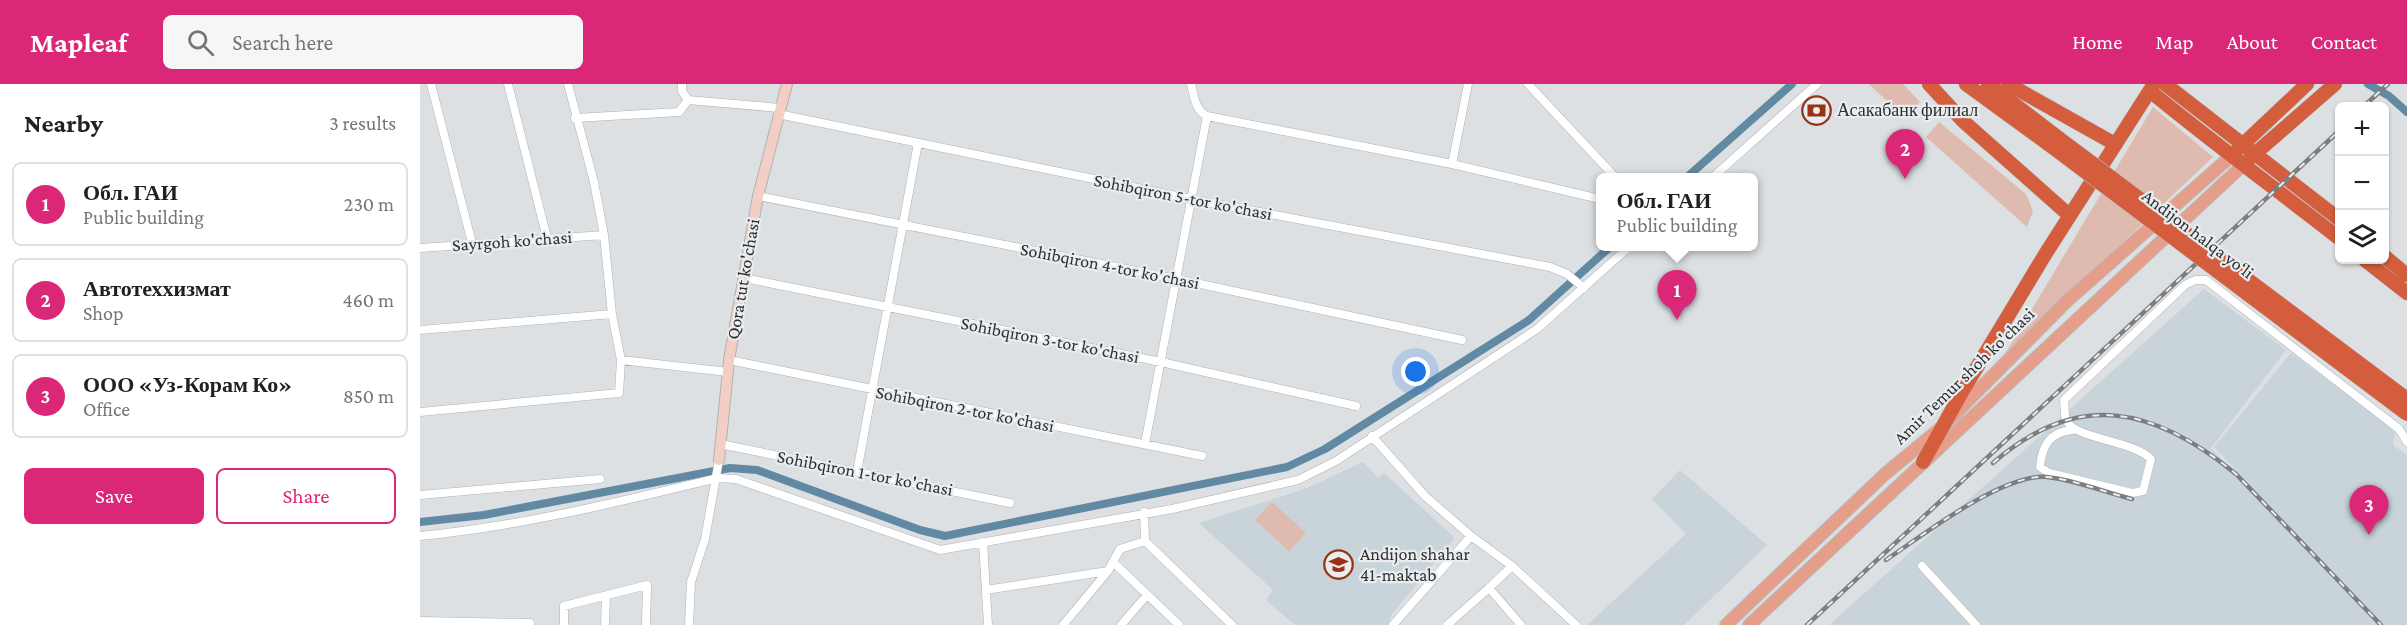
<!DOCTYPE html>
<meta charset="utf-8">
<style>
:root{--surface:#fff;--page:#f6f6f6;--text:#202124;--muted:#757577;--line:#e0e0e0;--accent:#db2777}
body{margin:0;font-family:"Crimson Pro",serif;background:var(--page);color:var(--text)}
.controls{position:absolute;right:18px;top:18px;display:grid;overflow:hidden;border-radius:9px;box-shadow:0 2px 4px #0004}
.controls button{width:54px;height:54px;display:grid;place-items:center;padding:0;border:0;border-bottom:2px solid var(--line);background:var(--surface);color:var(--text);font:30px sans-serif}
.you{position:absolute;left:996px;top:288px;width:21px;height:21px;margin:-15px;border:4px solid #fff;border-radius:50%;background:#1a73e8;box-shadow:0 0 0 9px #1a73e833}
.badge{display:grid;place-items:center;width:39px;height:39px;border-radius:50%;background:var(--accent);color:#fff;font-size:20px;font-weight:700}
.pin{position:absolute;translate:-50% -50px;filter:drop-shadow(0 2px 3px #0008)}
.pin::after{content:'';position:absolute;top:32px;width:21px;height:18px;background:inherit;clip-path:polygon(0 0,100% 0,50% 100%)}
.popup{position:absolute;left:1176px;top:89px;width:162px;height:78px;box-sizing:border-box;display:grid;place-content:center;border-radius:9px;background:var(--surface);filter:drop-shadow(0 2px 4px #0005);font-size:20px;white-space:nowrap;color:var(--muted)}
.popup b{font-size:22px;color:var(--text)}
.popup::after{content:'';position:absolute;left:50%;top:100%;margin-left:-12px;border:12px solid transparent;border-top-color:var(--surface)}
.list{margin:0;padding:0;list-style:none}
h2{display:flex;justify-content:space-between;align-items:center;height:78px;margin:0;padding:0 24px;font-size:26px}
h2 small{font-size:20px;font-weight:400;color:var(--muted)}
.list li{display:grid;grid-template-columns:39px 1fr auto;gap:18px;align-items:center;box-sizing:border-box;height:84px;margin:0 12px 12px;padding:0 12px;border:2px solid var(--line);border-radius:9px}
.list b{display:block;font-size:22px;white-space:nowrap}
.list p{margin:0;font-size:20px;white-space:nowrap;color:var(--muted)}
.list em{font-size:20px;font-style:normal;color:var(--muted)}
.actions{display:flex;gap:12px;padding:18px 24px}
.actions a{flex:1;padding:14px 0;border:2px solid var(--accent);border-radius:9px;text-align:center;font-size:21px;color:var(--accent)}
.actions .main{background:var(--accent);color:#fff}
.icon{flex:none;width:33px;height:33px;fill:none;stroke:currentColor;stroke-width:2;stroke-linecap:round;stroke-linejoin:round}
.map{position:relative;flex:none;width:1987px;height:541px;overflow:hidden}
header{display:flex;align-items:center;gap:36px;box-sizing:border-box;height:84px;padding:0 30px;background:var(--accent);color:#fff}
header strong{font-size:28px}
nav{display:flex;gap:33px;margin-inline-start:auto;font-size:21px}
.search{width:420px;height:54px;background:var(--page);display:flex;align-items:center;gap:15px;box-sizing:border-box;padding:0 21px;border-radius:9px;color:var(--muted);font-size:22px}
main{display:flex}
aside{flex:1;background:var(--surface)}
.map>svg:first-child{display:block}
</style>
<header>
<strong>Mapleaf</strong>
<div class="search"><svg class="icon" aria-label="search" viewBox="0 0 24 24"><circle cx="10" cy="10" r="6"/><path d="M15 15l6 6"/></svg>Search here</div>
<nav><a>Home</a><a>Map</a><a>About</a><a>Contact</a></nav>
</header>
<main>
<aside>
<h2>Nearby<small>3 results</small></h2>
<ul class="list">
<li><span class="badge">1</span><div><b>Обл. ГАИ</b><p>Public building</p></div><em>230 m</em></li>
<li><span class="badge">2</span><div><b>Автотеххизмат</b><p>Shop</p></div><em>460 m</em></li>
<li><span class="badge">3</span><div><b>ООО «Уз-Корам Ко»</b><p>Office</p></div><em>850 m</em></li>
</ul>
<div class="actions"><a class="main">Save</a><a>Share</a></div>
</aside>
<div class="map">
<svg width="1987" height="541" viewBox="0 0 1987 541">
<rect width="100%" height="100%" fill="#dce0e2"/>
<path fill="#c9d3da" d="M1784 205 1866 266 1791 364 1959 541H1409Z
M1871 269 1975 346 1973 361 1987 371V541H1962L1794 363Z
M943 378 958 394 964 389 1035 454 973 529 968 541H875L846 516 853 506 779 439 887 404Z
M1260 386 1347 461 1264 541H1167L1266 450 1232 415Z"/>
<path fill="#dfbaaf" d="M1449 0H1483L1500 18 1485 34Z
M1733 23 1793 73 1585 270Z
M1519 38 1606 110 1613 127 1607 143 1506 53Z
M852 418 886 449 869 467 835 436Z"/>
<g fill="none" stroke-linecap="round" stroke-linejoin="round">
<path stroke="#6289a3" stroke-width="8" d="M1948 0 1969 12 1987 28
M1266 94 1372 0
M0 438 64 431 310 384 337 386 500 446 525 452 867 383 905 365 1109 236 1191 162"/>
<defs>
<path id="street" d="M11 0 52 159
M88 0 127 154
M262 0V7L268 16
M771 0C774 12 775 26 787 32L1032 80 1180 115
M1108 0 1196 94
M358 30 771 115 1130 183 1147 190 1164 204
M155 34 259 28 268 16 360 24
M1032 80 1048 0
M1292 94 1397 0
M338 112 757 195 1042 256
M0 164 184 151
M324 194 741 278 936 322
M0 246 192 230
M201 276 308 288
M309 276 782 372
M0 328 199 309 201 276 192 230 184 151 174 98 148 0
M1653 346C1630 348 1622 361 1620 383L1629 389 1712 409 1723 407 1731 375C1712 356 1654 355 1646 336 1644 330 1645 322 1644 316L1765 201 1775 196H1786L1979 345 1987 358
M952 352 1005 412 1051 452
M300 360 590 419
M725 360 787 32
M437 388 498 59
M0 411 180 395
M724 428 725 457 812 541
M0 452C102 442 199 418 298 394L316 395 520 466 752 425 878 396 916 377 1117 245 1210 162
M563 458 568 541
M693 478 759 541
M1092 482 1069 504 1101 541
M1502 482 1556 541
M566 506 688 487 700 465 725 457
M0 537 110 539V541
M144 541V522L227 501 226 541
M185 541 186 512
M269 541 271 498 285 455 299 376
M643 541 688 487
M701 541 727 511
M973 541 1051 452 1092 482 1156 541
M1027 541 1069 504"/>
<path id="secondary" d="M299 376 309 276 338 112 367 0"/>
<path id="primary" d="M1306 541 1465 390 1522 343 1646 218 1810 73
M1329 541 1822 82"/>
<path id="highway" d="M1509 0 1543 37 1649 131
M1546 0 1631 62
M1568 0 1640 55
M1588 0 1695 60
M1745 0 1920 136
M1730 7C1792 58 1856 105 1920 155
M1818 65 1887 0
M1830 74 1915 0
M1964 172 1987 191
M1945 176 1987 209
M1503 378 1542 308 1626 169 1734 0"/>
</defs>
<use href="#street" stroke="#afb2b5" stroke-width="9"/>
<use href="#secondary" stroke="#afb2b5" stroke-width="12"/>
<use href="#primary" stroke="#bcbcbc" stroke-width="14"/>
<use href="#highway" stroke="#bcbcbc" stroke-width="15"/>
<use href="#street" stroke="#fff" stroke-width="8"/>
<use href="#secondary" stroke="#f2cec4" stroke-width="10"/>
<use href="#primary" stroke="#e59e8a" stroke-width="12"/>
<use href="#highway" stroke="#d35d3c" stroke-width="14"/>
<defs>
<path id="rail" d="M1944 22 1968 0
M1573 379C1658 305 1734 323 1816 390L1961 541
M1466 476C1503 451 1583 389 1627 393 1655 396 1684 408 1712 415
M1387 541 1920 46"/>
</defs>
<use href="#rail" stroke="#7c7e80" stroke-width="4.5"/>
<use href="#rail" stroke="#e9edef" stroke-width="2" stroke-dasharray="7" stroke-linecap="butt"/>
<defs>
<path id="highway-bridge" d="M1640 55 1987 315
M1631 62 1987 330"/>
</defs>
<use href="#highway-bridge" stroke="#bcbcbc" stroke-width="15" stroke-linecap="butt"/>
<use href="#highway-bridge" stroke="#d35d3c" stroke-width="14"/>
</g>
<defs>
<symbol id="bank-ring" viewBox="-11 -11 22 22"><circle r="9.5" fill="#e9edef" stroke="#9a3214" stroke-width="1.5"/><path d="M-6-4H6V4H-6ZM0-2.3a2.3 2.3 0 1 0 0 4.6a2.3 2.3 0 1 0 0-4.6Z" fill="#9a3214"/></symbol>
<symbol id="school-ring" viewBox="-11 -11 22 22"><circle r="9.5" fill="#e9edef" stroke="#9a3214" stroke-width="1.5"/><path d="M0-5L7-2L0 1L-7-2ZM-4 1L0 2.5L4 1V4Q0 6-4 4Z" fill="#9a3214"/></symbol>
</defs>
<g fill-rule="evenodd">
<use href="#bank-ring" x="1380" y="10" width="33" height="33"/>
<use href="#school-ring" x="902" y="464" width="33" height="33"/>
</g>
<g text-anchor="middle" dominant-baseline="central" stroke-width="4.5" stroke-linejoin="round" paint-order="stroke">
<g font-size="18" fill="#2d2e2f" stroke="#e9edef" text-anchor="start">
<text x="1417" y="26">Асакабанк филиал</text>
<text x="940" y="470">Andijon shahar<tspan x="940" dy="21">41-maktab</tspan></text>
</g>
<g font-size="18" fill="#2d2e2f" stroke="#e9edef">
<text transform="translate(763 113) rotate(11)">Sohibqiron 5-tor ko'chasi</text>
<text transform="translate(1778 150) rotate(37)">Andijon halqa yo‘li</text>
<text transform="translate(92 157) rotate(-4)">Sayrgoh ko'chasi</text>
<text transform="translate(690 182) rotate(11)">Sohibqiron 4-tor ko'chasi</text>
<text transform="translate(323 195) rotate(-80)">Qora tut ko'chasi</text>
<text transform="translate(630 256) rotate(11)">Sohibqiron 3-tor ko'chasi</text>
<text transform="translate(1544 292) rotate(-44)">Amir Temur shoh ko'chasi</text>
<text transform="translate(545 325) rotate(11)">Sohibqiron 2-tor ko'chasi</text>
<text transform="translate(445 389) rotate(11)">Sohibqiron 1-tor ko'chasi</text>
</g>
</g>
</svg>
<div class="controls">
<button>+</button>
<button>−</button>
<button><svg class="icon" aria-label="layers" viewBox="0 0 24 24"><path d="M12 4l9 5-9 5-9-5zM3 14l9 5 9-5"/></svg></button>
</div>
<div class="you"></div>
<div class="pin badge" style="left:1257px;top:236px">1</div>
<div class="popup"><b>Обл. ГАИ</b>Public building</div>
<div class="pin badge" style="left:1485px;top:95px">2</div>
<div class="pin badge" style="left:1949px;top:451px">3</div>
</div>
</main>
